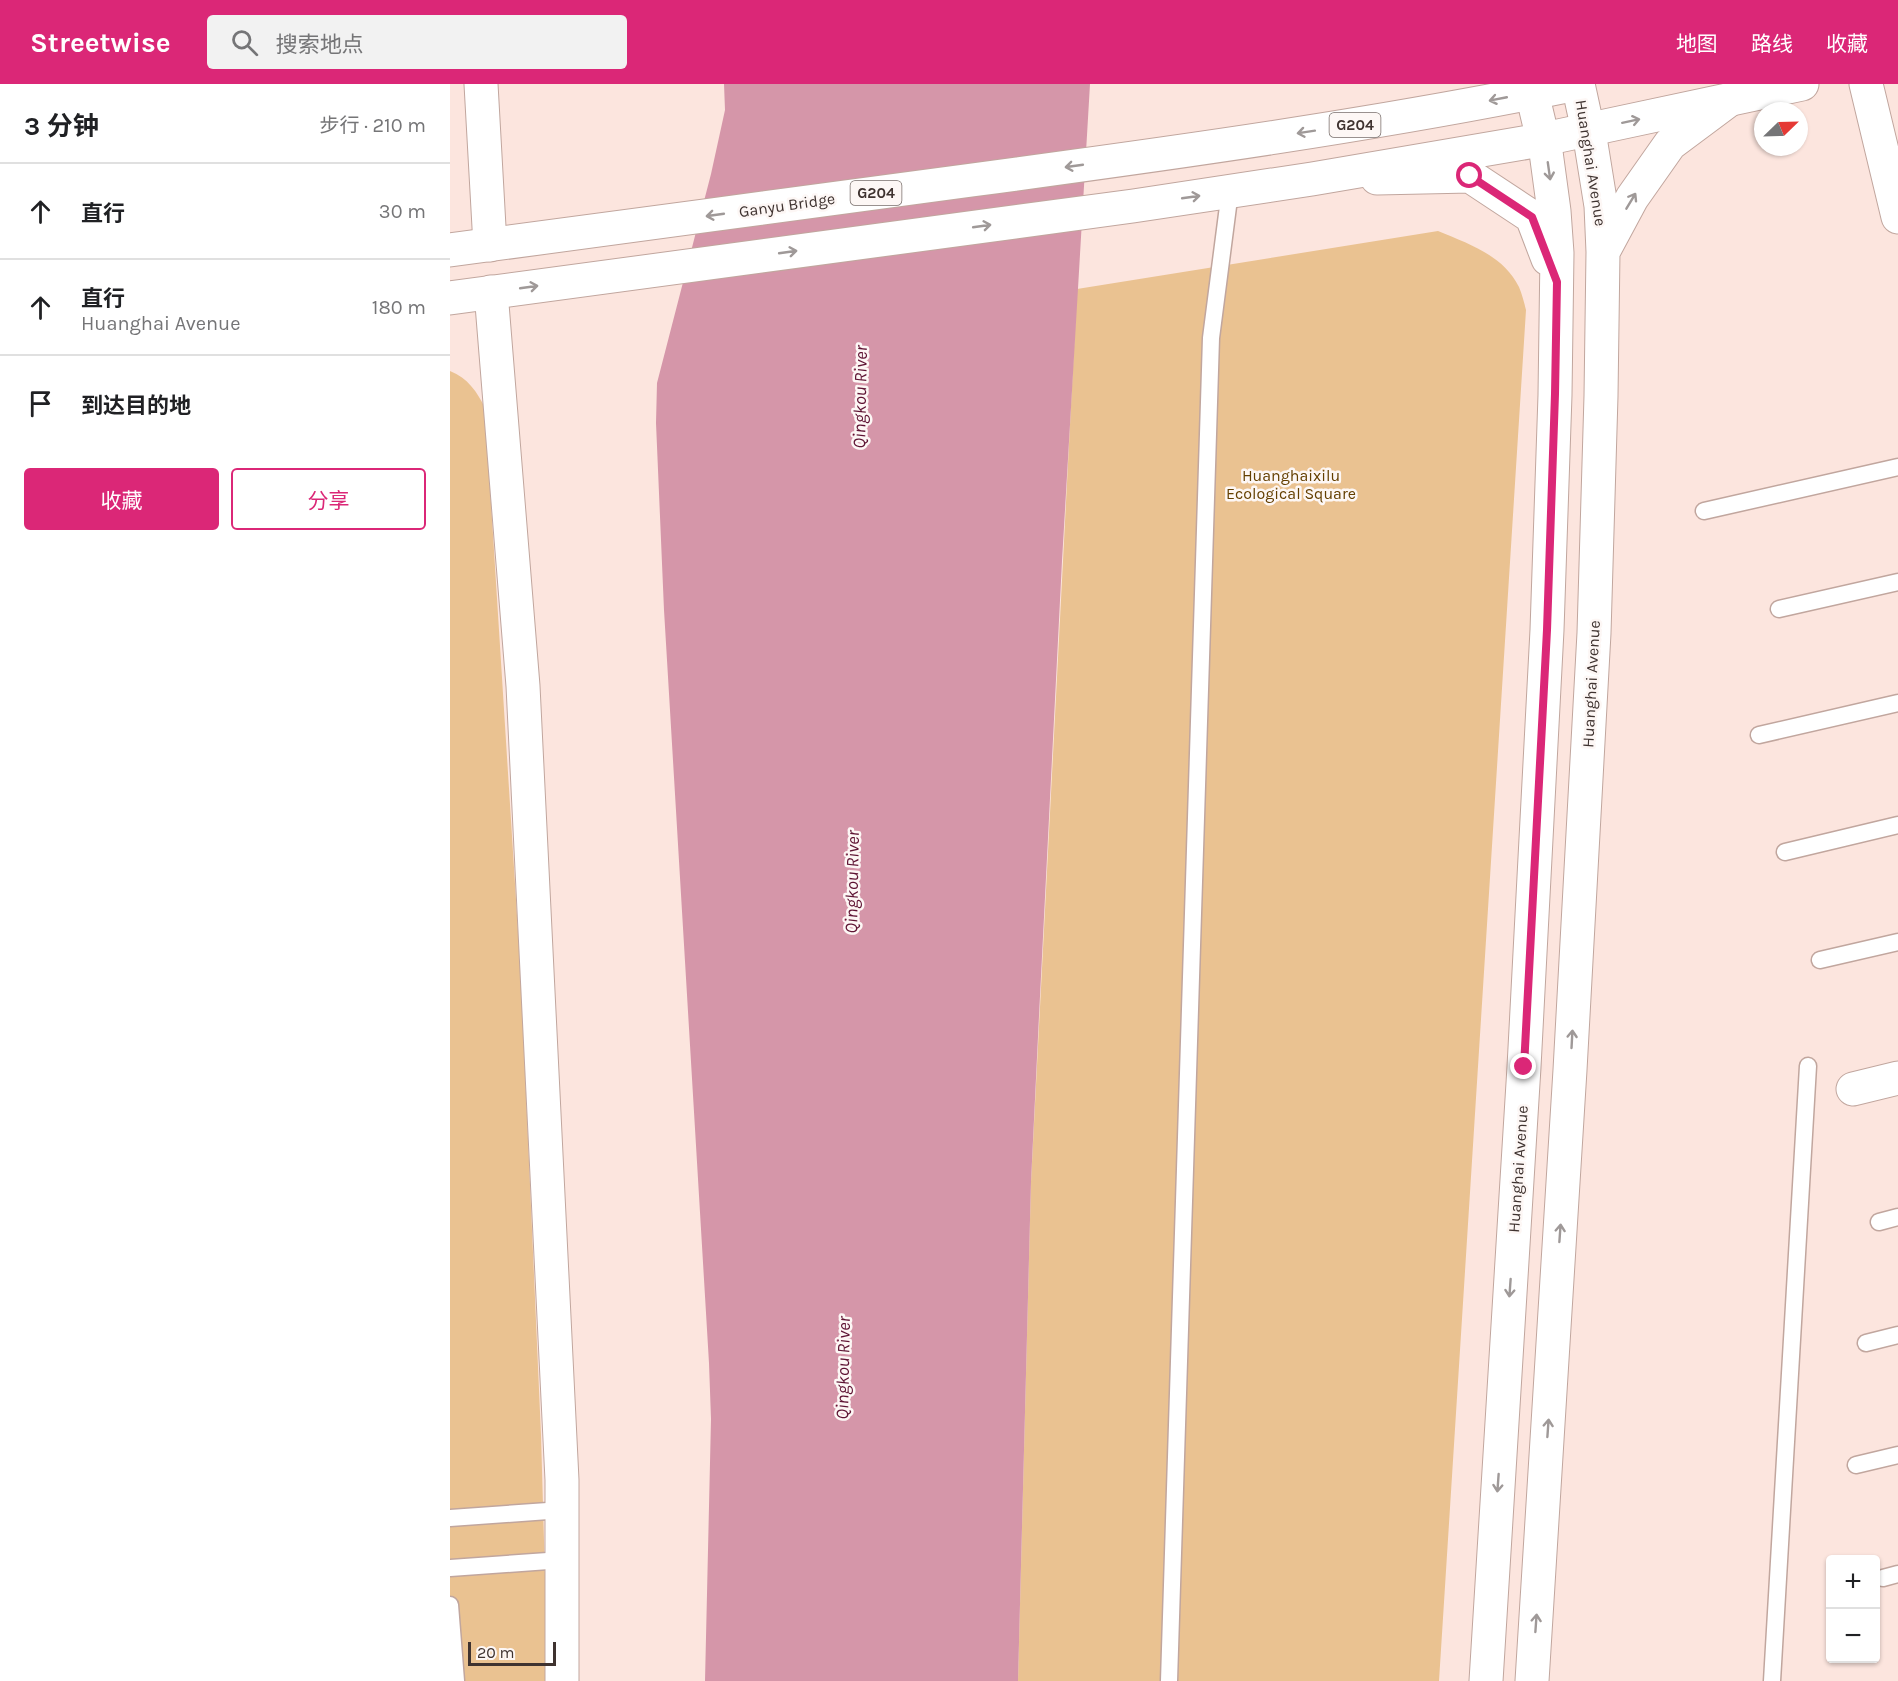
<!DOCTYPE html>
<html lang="zh">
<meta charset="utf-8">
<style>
:root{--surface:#fff;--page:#f2f2f2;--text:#202124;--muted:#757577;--line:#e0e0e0;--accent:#db2777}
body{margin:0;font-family:Karla,"Noto Sans SC",sans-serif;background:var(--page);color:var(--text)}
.controls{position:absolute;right:18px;bottom:18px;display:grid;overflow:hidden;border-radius:6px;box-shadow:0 2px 4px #0004}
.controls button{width:54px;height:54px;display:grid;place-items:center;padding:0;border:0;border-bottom:2px solid var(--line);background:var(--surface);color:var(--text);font:30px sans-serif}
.compass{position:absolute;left:1304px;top:18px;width:54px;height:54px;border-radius:50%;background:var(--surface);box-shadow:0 2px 4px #0004;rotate:67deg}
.scale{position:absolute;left:18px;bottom:15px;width:88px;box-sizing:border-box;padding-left:6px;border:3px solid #3f3330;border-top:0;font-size:16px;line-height:21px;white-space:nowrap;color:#3f3330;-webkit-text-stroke:4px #fdf7f5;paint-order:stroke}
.stop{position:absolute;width:18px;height:18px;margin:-14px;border:4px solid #db2777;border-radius:50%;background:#fff}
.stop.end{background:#db2777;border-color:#fff;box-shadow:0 2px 6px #0008}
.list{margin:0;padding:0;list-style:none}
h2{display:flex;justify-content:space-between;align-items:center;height:78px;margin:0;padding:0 24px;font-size:26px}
h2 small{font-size:20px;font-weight:400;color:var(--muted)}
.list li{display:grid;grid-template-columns:39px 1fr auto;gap:18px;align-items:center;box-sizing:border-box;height:96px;padding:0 24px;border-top:2px solid var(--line)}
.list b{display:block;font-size:22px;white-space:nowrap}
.list p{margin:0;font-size:20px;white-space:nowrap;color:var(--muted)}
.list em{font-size:20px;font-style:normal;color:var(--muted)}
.actions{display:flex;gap:12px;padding:18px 24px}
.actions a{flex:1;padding:14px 0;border:2px solid var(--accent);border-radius:6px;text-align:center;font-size:21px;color:var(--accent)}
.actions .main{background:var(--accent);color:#fff}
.icon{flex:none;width:33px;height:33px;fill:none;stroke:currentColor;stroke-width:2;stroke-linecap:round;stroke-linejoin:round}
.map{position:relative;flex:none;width:1448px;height:1597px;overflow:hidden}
header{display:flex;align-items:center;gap:36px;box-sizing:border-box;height:84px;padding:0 30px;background:var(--accent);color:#fff}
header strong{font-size:28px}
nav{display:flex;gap:33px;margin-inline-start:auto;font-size:21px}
.search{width:420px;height:54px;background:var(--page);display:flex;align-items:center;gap:15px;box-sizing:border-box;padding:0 21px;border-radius:6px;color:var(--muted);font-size:22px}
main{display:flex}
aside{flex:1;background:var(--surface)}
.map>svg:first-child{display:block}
</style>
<header>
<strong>Streetwise</strong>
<div class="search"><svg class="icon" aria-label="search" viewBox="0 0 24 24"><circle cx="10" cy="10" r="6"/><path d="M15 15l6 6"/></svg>搜索地点</div>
<nav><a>地图</a><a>路线</a><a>收藏</a></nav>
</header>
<main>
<aside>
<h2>3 分钟<small>步行 · 210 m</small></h2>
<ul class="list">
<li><svg class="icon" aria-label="ahead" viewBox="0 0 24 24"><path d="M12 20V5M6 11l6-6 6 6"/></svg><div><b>直行</b></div><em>30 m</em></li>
<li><svg class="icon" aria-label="ahead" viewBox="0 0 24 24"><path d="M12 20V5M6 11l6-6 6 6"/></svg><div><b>直行</b><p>Huanghai Avenue</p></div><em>180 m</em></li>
<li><svg class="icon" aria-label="arrive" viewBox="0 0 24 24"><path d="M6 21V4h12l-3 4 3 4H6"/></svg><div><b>到达目的地</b></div></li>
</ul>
<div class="actions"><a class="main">收藏</a><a>分享</a></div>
</aside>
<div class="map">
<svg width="1448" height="1597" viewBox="0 0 1448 1597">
<rect width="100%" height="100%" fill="#fce5de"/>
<path fill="#eac291" d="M988 147C1019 160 1053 171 1069 203 1072 210 1074 218 1076 226L989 1597H568L581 1098 627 205Z
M0 287C18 294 27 308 35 324L71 895 91 1351 98 1597H0Z"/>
<path fill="#d596a9" d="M274 0H640L612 477 589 932 581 1098 568 1597H255L261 1335 259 1279 214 526 206 339 207 299 261 90 275 26Z"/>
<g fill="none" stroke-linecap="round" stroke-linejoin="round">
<defs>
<path id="lane" d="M1254 427 1448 383
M1329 525 1448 498
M1309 651 1448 619
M1335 768 1448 741
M1370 876 1448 858
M1429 1138 1448 1133
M1416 1259 1448 1251
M1406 1381 1448 1371
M0 1434 112 1426
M0 1484 112 1476
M1433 1494 1448 1490
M0 1521 6 1597
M719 1597 761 254 780 107
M1322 1597 1358 982"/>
<path id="street" d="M31 0 40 161
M41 208 73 602 112 1396V1597
M1403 1005 1448 994"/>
<path id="secondary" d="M1416 0 1448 133"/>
<path id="primary" d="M927 94 1020 92 1082 133 1098 175
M1153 168 1182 114 1220 60 1279 16
M1036 1597 1074 983 1097 546 1105 311 1107 169 1104 127 1096 68 1082 9
M1082 1597 1120 986 1144 549 1151 312 1153 168 1151 122 1141 60 1128 0"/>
<path id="highway" d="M0 166C174 143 348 119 522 96 724 69 926 41 1126 0
M0 214 683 122 862 95 1085 57 1352 0"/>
</defs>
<use href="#lane" stroke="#c1a69e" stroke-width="19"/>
<use href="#street" stroke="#c1a69e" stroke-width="35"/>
<use href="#secondary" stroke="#c1a69e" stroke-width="35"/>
<use href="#primary" stroke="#c1a69e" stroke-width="35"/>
<use href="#highway" stroke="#c1a69e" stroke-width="35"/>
<use href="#lane" stroke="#fff" stroke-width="16"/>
<use href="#street" stroke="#fff" stroke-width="33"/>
<use href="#secondary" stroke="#fff" stroke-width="33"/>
<use href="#primary" stroke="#fff" stroke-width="33"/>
<use href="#highway" stroke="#fff" stroke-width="33"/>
</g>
<defs><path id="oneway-shaft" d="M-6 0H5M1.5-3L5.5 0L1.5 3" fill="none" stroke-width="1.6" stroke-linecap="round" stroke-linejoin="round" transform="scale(1.5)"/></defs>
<g stroke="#9f9998">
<use href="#oneway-shaft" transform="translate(1048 15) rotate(169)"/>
<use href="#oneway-shaft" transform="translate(1181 37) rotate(-12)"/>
<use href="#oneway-shaft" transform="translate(856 48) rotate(171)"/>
<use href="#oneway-shaft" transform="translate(624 82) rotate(172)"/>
<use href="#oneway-shaft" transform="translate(1099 87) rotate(82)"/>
<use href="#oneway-shaft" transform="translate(741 113) rotate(-8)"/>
<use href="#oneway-shaft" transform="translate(1181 117) rotate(-59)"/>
<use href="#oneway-shaft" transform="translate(265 131) rotate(172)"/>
<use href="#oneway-shaft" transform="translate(532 142) rotate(-8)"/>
<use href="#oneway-shaft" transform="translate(338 168) rotate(-8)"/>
<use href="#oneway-shaft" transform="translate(79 203) rotate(-8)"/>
<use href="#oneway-shaft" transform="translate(1122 955) rotate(-87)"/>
<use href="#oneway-shaft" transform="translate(1110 1149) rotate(-86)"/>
<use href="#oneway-shaft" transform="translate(1060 1204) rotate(94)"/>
<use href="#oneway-shaft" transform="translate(1098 1344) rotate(-86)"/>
<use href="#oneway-shaft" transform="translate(1048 1399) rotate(94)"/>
<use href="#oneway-shaft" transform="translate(1086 1539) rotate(-86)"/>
</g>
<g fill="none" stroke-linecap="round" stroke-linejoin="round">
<path stroke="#db2777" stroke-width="8" d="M1020 92 1082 133 1107 198 1105 310 1097 546 1074 983"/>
</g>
<g text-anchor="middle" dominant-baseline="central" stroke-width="5" stroke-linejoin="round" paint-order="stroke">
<g fill="#fdf7f5" stroke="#786e6b" stroke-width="1.5">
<rect x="879.5" y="29" width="51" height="24" rx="4.5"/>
<rect x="400.5" y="97" width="51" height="24" rx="4.5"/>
</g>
<g font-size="15" font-weight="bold" fill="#3f3330">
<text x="905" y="41">G204</text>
<text x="426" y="109">G204</text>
</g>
<g font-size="16" fill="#3f3330" stroke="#fdf7f5">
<text transform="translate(1141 79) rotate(81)">Huanghai Avenue</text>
<text transform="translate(337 121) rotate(-8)">Ganyu Bridge</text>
<text transform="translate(1141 600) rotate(-87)">Huanghai Avenue</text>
<text transform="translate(1068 1085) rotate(-86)">Huanghai Avenue</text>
</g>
<g font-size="16" fill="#643f00" stroke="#fdf7f5">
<text x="841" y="391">Huanghaixilu<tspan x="841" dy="18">Ecological Square</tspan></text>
</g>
<g font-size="18" font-style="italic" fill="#5e1333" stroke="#fdf7f5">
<text transform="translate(410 313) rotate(-89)">Qingkou River</text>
<text transform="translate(402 798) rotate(-89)">Qingkou River</text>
<text transform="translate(393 1284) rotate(-89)">Qingkou River</text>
</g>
</g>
</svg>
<div class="controls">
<button>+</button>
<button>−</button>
</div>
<svg class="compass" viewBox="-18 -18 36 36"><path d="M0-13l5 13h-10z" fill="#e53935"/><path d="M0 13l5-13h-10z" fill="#757577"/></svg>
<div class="scale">20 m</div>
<div class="stop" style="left:1020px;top:92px"></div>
<div class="stop end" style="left:1074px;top:983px"></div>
</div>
</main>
